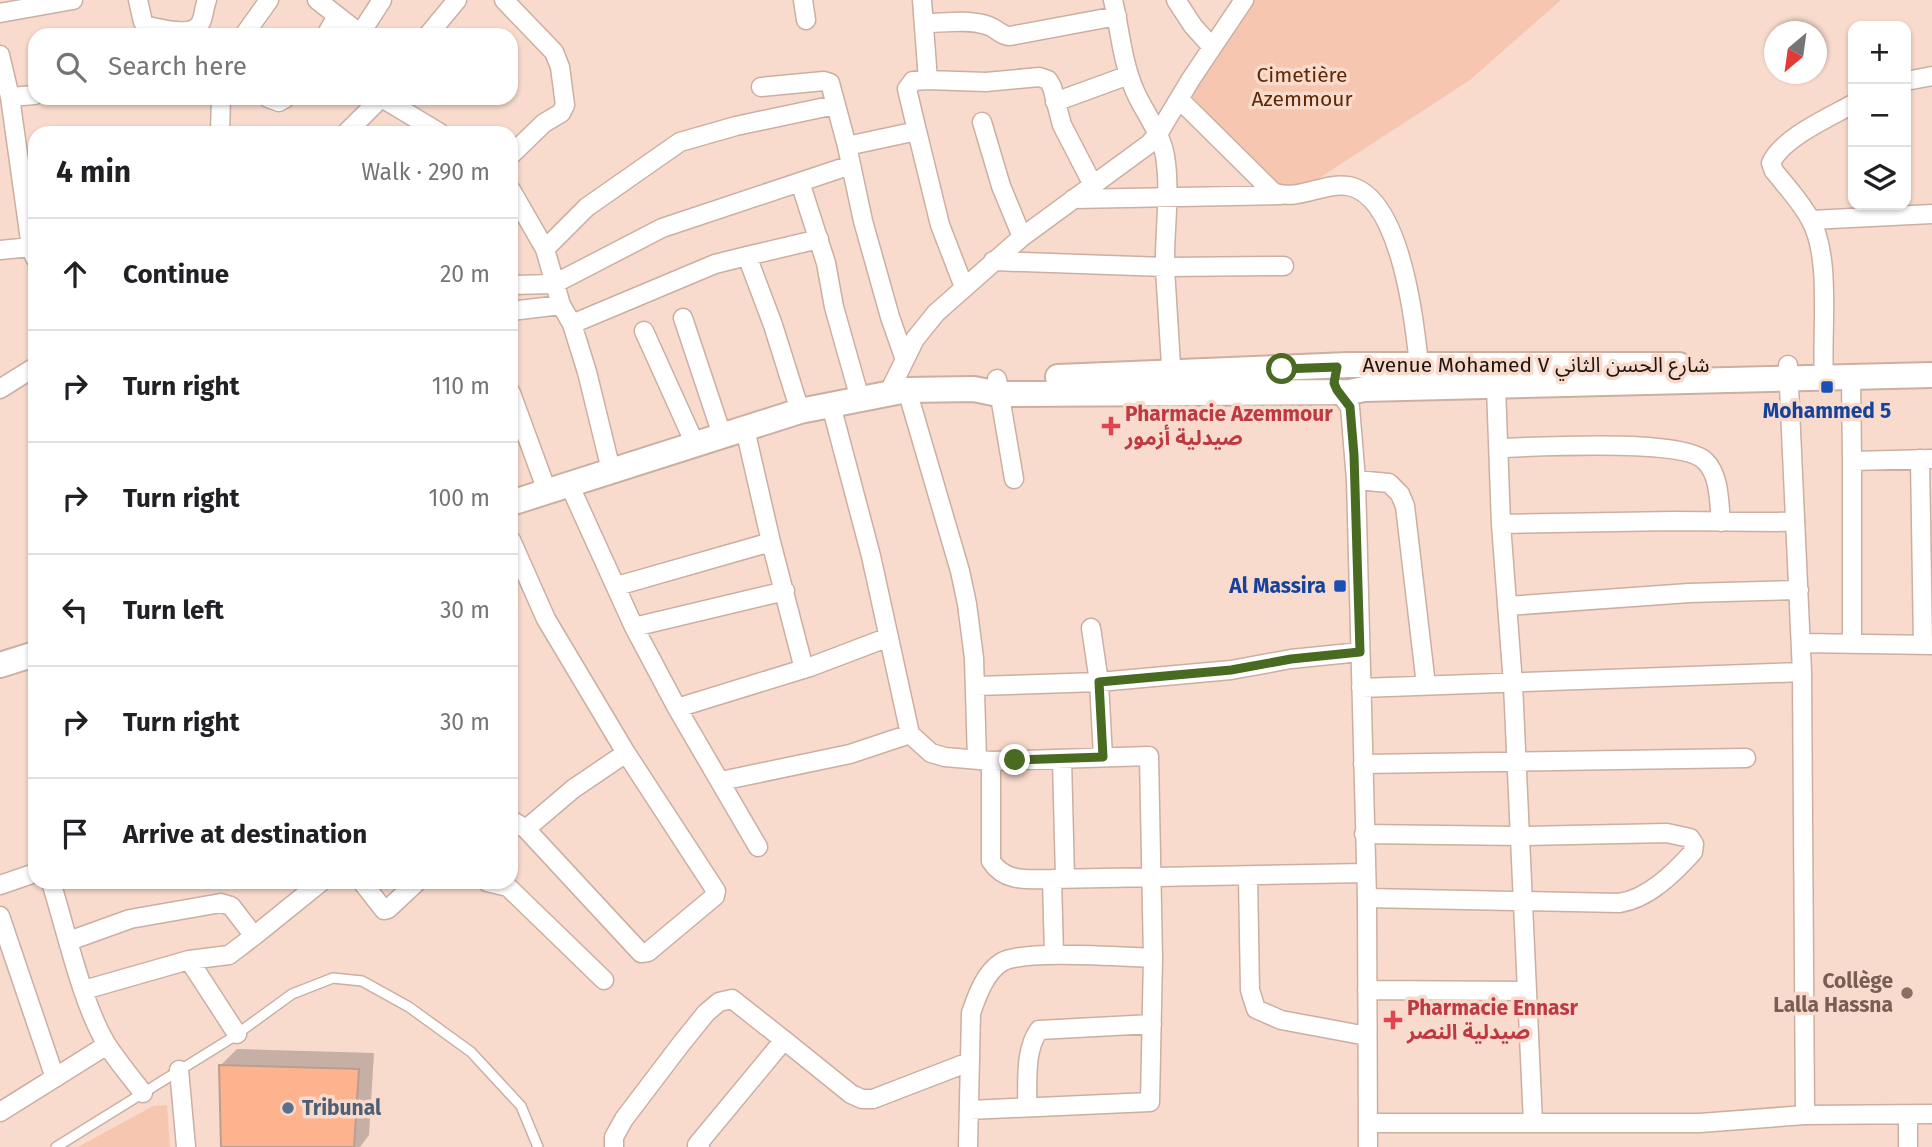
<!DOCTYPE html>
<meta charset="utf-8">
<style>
:root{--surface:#fff;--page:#f2f2f2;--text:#202124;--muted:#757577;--line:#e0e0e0}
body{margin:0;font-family:"Fira Sans","Noto Sans Arabic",sans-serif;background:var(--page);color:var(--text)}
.controls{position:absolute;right:21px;top:21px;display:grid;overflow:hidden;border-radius:14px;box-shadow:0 2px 5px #0004}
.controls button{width:63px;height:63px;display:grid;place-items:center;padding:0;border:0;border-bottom:2px solid var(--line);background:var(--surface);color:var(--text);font:35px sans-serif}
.compass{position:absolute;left:1764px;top:21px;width:63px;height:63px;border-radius:50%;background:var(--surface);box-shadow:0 2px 5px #0004;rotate:209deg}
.stop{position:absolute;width:21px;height:21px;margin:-16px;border:5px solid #496a21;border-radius:50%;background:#fff}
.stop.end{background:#496a21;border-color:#fff;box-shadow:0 2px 7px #0008}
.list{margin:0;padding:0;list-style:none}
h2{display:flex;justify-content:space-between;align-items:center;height:91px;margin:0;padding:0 28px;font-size:30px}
h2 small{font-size:23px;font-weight:400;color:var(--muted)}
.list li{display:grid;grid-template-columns:46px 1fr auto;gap:21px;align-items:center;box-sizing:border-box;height:112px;padding:0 28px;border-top:2px solid var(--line)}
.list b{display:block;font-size:26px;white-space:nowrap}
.list em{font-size:23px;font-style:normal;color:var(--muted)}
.icon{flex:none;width:38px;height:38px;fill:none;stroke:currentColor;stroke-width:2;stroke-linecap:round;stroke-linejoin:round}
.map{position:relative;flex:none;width:1932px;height:1147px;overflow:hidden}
.search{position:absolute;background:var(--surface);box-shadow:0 2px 5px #0004;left:28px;top:28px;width:490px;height:77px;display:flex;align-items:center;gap:18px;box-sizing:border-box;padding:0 24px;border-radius:21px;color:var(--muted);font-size:26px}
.panel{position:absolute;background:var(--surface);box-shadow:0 2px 5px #0004;left:28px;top:126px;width:490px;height:763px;border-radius:21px}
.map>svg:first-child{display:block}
</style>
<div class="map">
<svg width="1932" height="1147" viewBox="0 0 1932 1147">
<rect width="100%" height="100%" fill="#f8dbcd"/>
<path fill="#f7c6b0" d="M1246 0H1561L1470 80 1304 188 1278 189 1185 89Z
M167 1105 170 1147H78L153 1106Z"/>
<path fill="#0003" d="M237 1049 374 1053 369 1135 360 1147H223L220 1066Z"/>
<path fill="#feb38f" stroke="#ba9e91" stroke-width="2" d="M219 1065 359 1069 354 1147H221Z"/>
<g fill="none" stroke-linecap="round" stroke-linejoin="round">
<defs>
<path id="service" d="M56 1147 230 1039 292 994 333 978 362 981 409 1007 471 1052 521 1106 538 1147"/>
<path id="minor" d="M138 0 143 22 147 26C161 29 194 38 201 22 204 16 204 7 207 0
M317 0 362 35
M504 0 554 52 560 67 565 105 561 113 544 123 511 155
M803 0 806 20
M1113 0C1120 30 1122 60 1134 89 1143 111 1161 132 1165 156 1171 193 1164 232 1165 269 1167 306 1170 344 1172 381
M1176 0 1193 26 1212 47
M0 13 73 0
M925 23C943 23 968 19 986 25 996 27 1000 36 1010 36L1117 16
M360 34 382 0
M244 35 269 0
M326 35 337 16
M428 35 457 0
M0 55 10 97 31 247 35 258
M928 80 986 82 1039 77 1048 80 1052 87 1062 125 1093 185
M1906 81 1932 76
M761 87 824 81 830 83 847 146 863 221 890 317 904 357
M10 97 35 95
M268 98 279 102 286 98
M382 98 440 133
M1179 99 1273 192C1298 202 1323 182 1348 186 1401 195 1415 324 1419 366
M1055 102 1129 75
M982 122 1001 186 1022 237
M917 131 907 89 913 81 928 80 922 0
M220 133 221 98
M346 133 381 98
M847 146 917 131 940 225 964 287
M800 182 826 263 834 307 860 399
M511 190 545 249 561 305 572 324 587 372 611 470
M1073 199 1281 195
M1811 220 1932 214
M545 249 587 207 680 142 736 126 835 105
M0 250 31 247
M993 261 1165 267 1284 266
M511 285 554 284 662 228 851 165
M511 311 561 305
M683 318 722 435
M572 324 715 264 747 256
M644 331 695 444
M1788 365 1802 672 1805 1115
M1824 377C1821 332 1832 257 1810 219 1801 202 1786 186 1774 171L1771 163C1782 138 1830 117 1853 104
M1851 377 1852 461
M997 379 1014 479
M1496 387 1501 524 1513 684 1533 1123
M1336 388 1350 407 1356 480 1367 898 1368 1147
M0 389 35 367
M907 390 960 571 967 604 974 658 977 760
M889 392 915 339 936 313 1022 237 1149 144 1158 134 1191 79 1244 0
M511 393 547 491
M831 405 871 556 910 734 931 753 945 757 991 761 1149 756 1153 958C1123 957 1025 949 1002 962 985 972 977 996 971 1013L968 1147
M800 411 773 325 747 256 819 239
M1499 448C1535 447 1683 438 1705 461 1720 475 1719 503 1721 522
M1920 459 1923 645
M1356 480 1389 483 1400 494 1405 506 1426 685
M569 484 634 627 677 708 758 847
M1501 524 1674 521 1795 522
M511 540 546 619 626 753 716 891 715 896 648 952 641 953 526 829 511 820
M771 542 804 669
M617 586 771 542 745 429
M1508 606 1689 593 1799 590
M634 627 785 591
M1091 628 1099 682 1103 757
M1802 643 1932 645
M1852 643V461L1932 459
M976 686 1099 682 1231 670 1291 659 1360 652
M1361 688 1802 672
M677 708 810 667 889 637
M1062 759 1065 878
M991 761V861C1005 883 1028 879 1052 879L1365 873
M1363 764 1746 758
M721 781 850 754 910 734
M526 829 573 789 626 753
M1364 834 1521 836 1667 833 1690 838 1694 844 1693 852C1674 873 1648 899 1619 903L1367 898
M1248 877 1250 990 1256 1009 1281 1020 1367 1036
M1052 879 1054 955
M51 882C66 930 82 1004 107 1045 118 1062 131 1077 143 1093
M362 882 384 910 388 909 417 882
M487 882 508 887 604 980
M0 885 35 873
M0 916 55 1078
M69 941 130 919 221 903 231 906 254 936 321 882
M189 960 229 955 254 936
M84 990 189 960 237 1034
M1367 990 1527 991
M784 1040 851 1094 862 1099H873L969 1062
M179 1070 186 1147
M1027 1107C1028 1082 1024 1051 1039 1030L1152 1024
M969 1110 1150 1102 1153 958
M0 1112 107 1045
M1908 1115V1147
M1368 1123H1700L1805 1115 1932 1114
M614 1147V1137L624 1119 681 1044 706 1013 719 1002 732 999 784 1040 697 1145 700 1147"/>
<path id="secondary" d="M1058 377 1348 365H1679
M511 503 800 411 907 390 974 389 998 394 1350 392 1364 389 1932 375
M0 665 35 654"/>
</defs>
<use href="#service" stroke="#cbafa2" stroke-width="12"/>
<use href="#minor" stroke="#cbafa2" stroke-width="21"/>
<use href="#secondary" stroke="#cbafa2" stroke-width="28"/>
<use href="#service" stroke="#fff" stroke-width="9"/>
<use href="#minor" stroke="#fff" stroke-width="18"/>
<use href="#secondary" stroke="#fff" stroke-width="24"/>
</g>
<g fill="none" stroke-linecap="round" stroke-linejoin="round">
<path stroke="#496a21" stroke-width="9" d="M1015 760 1103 757 1099 682 1231 670 1291 659 1360 652 1354 455 1350 407 1337 390 1334 383 1337 367 1282 369"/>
</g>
<g fill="#1a4fb4" stroke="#f8dbcd" stroke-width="2.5">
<rect x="1820" y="380" width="14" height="14" rx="3.5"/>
<rect x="1333" y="579" width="14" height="14" rx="3.5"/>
</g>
<g fill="#e0444e" stroke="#f8dbcd" stroke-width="2.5">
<path d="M1107.5 415.5h7v7h7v7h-7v7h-7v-7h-7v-7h7z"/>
<path d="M1389.5 1009.5h7v7h7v7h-7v7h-7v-7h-7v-7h7z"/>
</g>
<circle fill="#8d6e63" stroke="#f8dbcd" stroke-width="2.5" cx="1907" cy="993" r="7"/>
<circle fill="#5c6f8a" stroke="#f8dbcd" stroke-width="2.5" cx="288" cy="1108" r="7"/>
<g text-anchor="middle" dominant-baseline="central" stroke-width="7" stroke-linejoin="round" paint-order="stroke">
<g font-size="21" fill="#602705" stroke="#f8dbcd">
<text x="1302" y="75">Cimetière<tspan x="1302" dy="24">Azemmour</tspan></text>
</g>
<g font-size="21" fill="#1f1510" stroke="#f8dbcd">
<text x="1536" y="365">Avenue Mohamed V شارع الحسن الثاني</text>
</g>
<g font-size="21" font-weight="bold" fill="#164399" stroke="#f8dbcd">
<text x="1827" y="411">Mohammed 5</text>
<text x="1326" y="586" text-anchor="end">Al Massira</text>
</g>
<g font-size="21" font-weight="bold" fill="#be3a42" stroke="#f8dbcd" text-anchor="start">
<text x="1125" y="414">Pharmacie Azemmour<tspan x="1125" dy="24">صيدلية أزمور</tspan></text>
<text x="1407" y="1008">Pharmacie Ennasr<tspan x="1407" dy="24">صيدلية النصر</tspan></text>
</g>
<g font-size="21" font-weight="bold" fill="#785e54" stroke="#f8dbcd" text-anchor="end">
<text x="1893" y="981">Collège<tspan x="1893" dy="24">Lalla Hassna</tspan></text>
</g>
<g font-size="21" font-weight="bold" fill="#4e5e75" stroke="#f8dbcd" text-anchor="start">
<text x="302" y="1108">Tribunal</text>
</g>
</g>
</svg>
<div class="controls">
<button>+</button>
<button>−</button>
<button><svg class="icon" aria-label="layers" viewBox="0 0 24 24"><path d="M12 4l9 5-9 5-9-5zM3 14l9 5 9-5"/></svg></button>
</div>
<svg class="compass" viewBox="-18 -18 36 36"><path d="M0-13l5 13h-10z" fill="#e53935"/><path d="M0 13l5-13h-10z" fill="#757577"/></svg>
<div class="stop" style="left:1282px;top:369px"></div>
<div class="stop end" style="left:1015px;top:760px"></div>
<div class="search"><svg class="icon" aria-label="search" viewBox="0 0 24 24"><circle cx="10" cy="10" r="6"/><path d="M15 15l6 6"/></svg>Search here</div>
<section class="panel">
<h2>4 min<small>Walk · 290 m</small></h2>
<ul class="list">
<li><svg class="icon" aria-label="ahead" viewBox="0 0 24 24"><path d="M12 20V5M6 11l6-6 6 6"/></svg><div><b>Continue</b></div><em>20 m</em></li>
<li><svg class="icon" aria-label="right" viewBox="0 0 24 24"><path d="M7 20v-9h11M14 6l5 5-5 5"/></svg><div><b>Turn right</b></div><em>110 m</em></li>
<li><svg class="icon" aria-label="right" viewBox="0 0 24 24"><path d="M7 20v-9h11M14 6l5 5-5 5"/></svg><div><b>Turn right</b></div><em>100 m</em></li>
<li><svg class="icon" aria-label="left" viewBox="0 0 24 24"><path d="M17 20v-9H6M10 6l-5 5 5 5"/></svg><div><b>Turn left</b></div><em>30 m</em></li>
<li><svg class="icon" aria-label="right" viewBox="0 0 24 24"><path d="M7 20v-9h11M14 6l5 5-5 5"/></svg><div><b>Turn right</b></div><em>30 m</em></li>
<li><svg class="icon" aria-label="arrive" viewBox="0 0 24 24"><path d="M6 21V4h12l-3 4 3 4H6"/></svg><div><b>Arrive at destination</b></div></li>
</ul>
</section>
</div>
